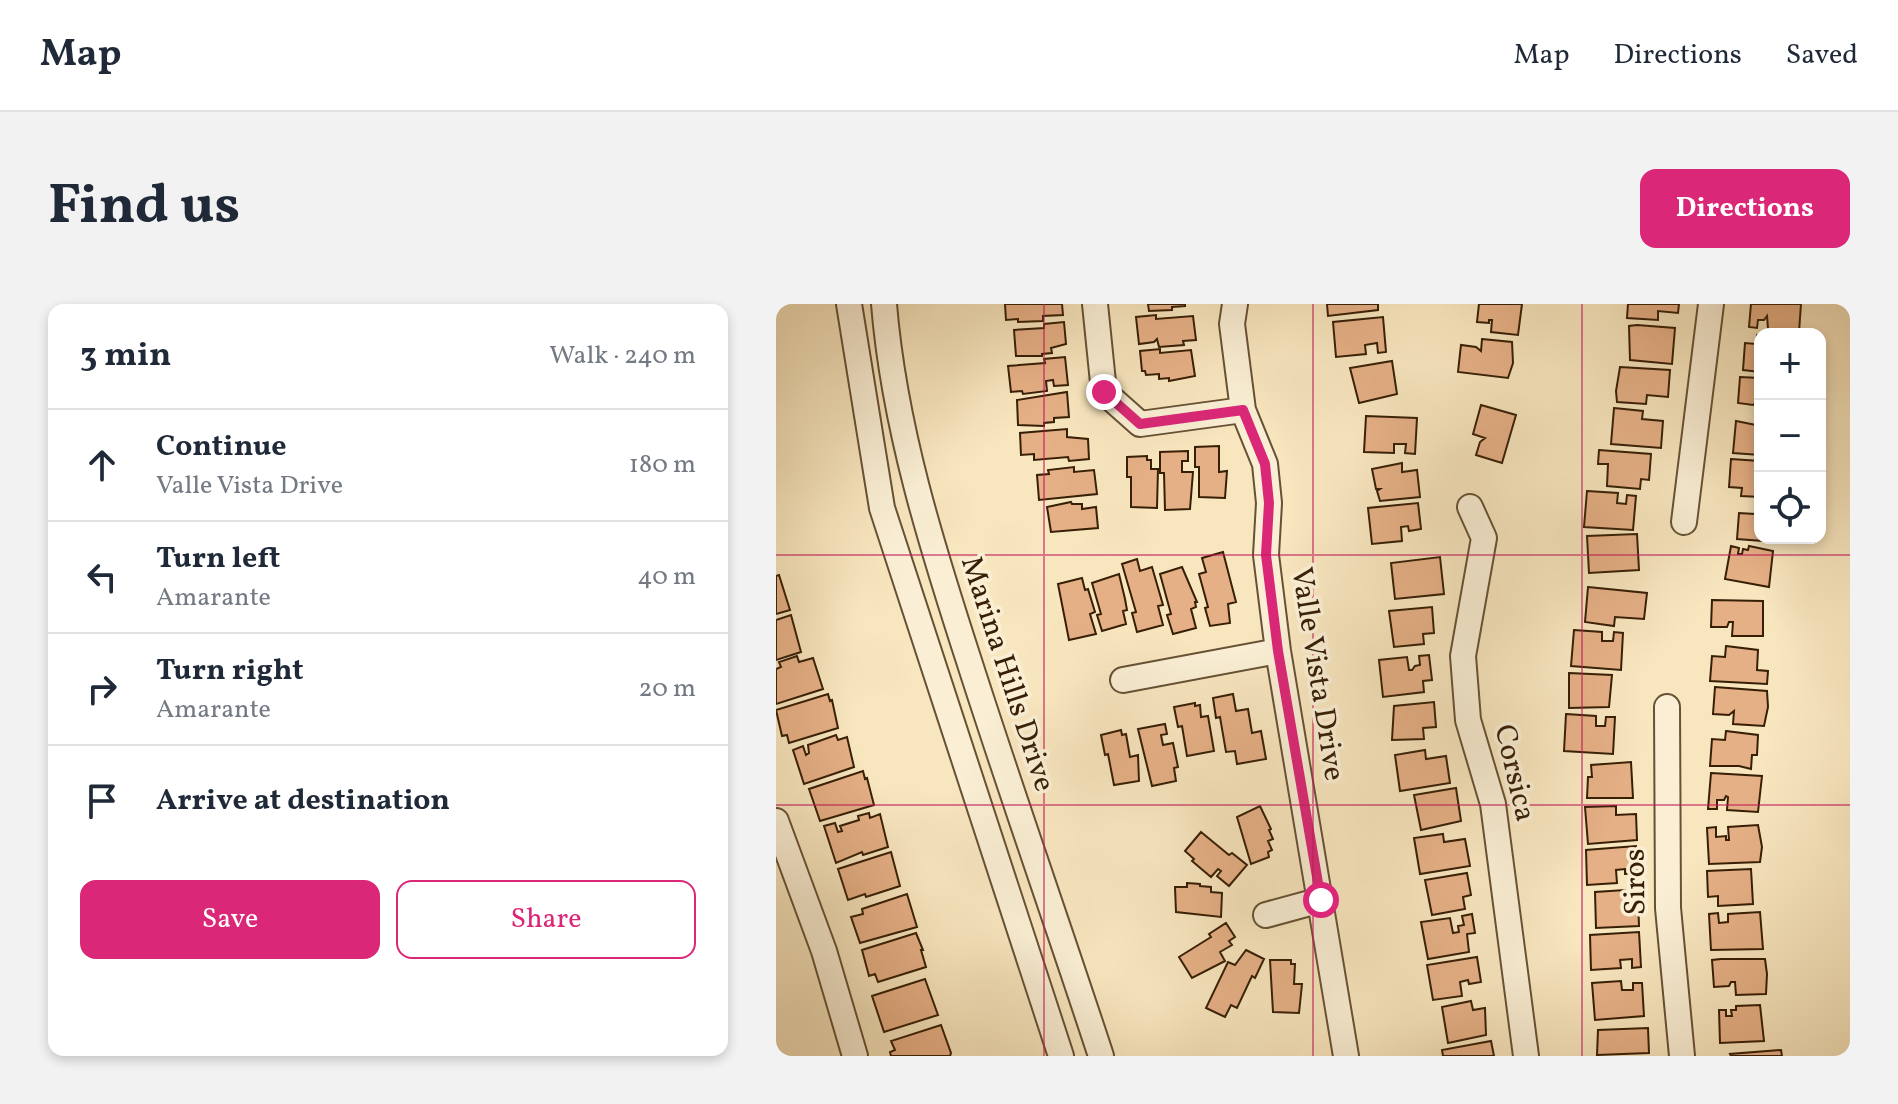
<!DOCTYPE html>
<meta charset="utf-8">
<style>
:root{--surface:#fff;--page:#f2f2f3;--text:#1f2937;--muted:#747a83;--line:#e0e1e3;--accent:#db2777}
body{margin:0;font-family:Vollkorn,serif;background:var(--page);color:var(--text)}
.controls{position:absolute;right:24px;top:24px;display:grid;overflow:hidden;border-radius:16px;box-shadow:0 4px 12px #0003}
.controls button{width:72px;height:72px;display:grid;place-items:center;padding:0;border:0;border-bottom:2px solid var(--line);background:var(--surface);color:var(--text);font:40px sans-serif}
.stop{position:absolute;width:24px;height:24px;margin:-18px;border:6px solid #db2777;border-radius:50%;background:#fff}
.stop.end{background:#db2777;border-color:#fff;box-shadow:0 2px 8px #0008}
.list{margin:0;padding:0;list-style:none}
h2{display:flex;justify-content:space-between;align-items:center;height:104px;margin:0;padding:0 32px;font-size:34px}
h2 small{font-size:26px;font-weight:400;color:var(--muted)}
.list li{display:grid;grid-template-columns:52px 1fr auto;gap:24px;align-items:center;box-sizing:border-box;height:112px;padding:0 32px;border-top:2px solid var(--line)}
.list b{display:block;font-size:30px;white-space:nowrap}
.list p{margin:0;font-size:26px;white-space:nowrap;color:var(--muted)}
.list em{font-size:26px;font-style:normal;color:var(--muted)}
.actions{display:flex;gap:16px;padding:24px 32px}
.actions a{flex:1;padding:18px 0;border:2px solid var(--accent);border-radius:16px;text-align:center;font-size:28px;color:var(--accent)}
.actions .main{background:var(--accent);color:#fff}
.icon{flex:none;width:44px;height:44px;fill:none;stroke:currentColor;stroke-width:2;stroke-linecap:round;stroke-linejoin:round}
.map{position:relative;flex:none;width:1074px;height:752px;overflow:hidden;border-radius:16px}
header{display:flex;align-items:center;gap:48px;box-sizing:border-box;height:112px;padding:0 40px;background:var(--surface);border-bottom:2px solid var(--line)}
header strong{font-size:38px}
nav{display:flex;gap:44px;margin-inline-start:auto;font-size:28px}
.intro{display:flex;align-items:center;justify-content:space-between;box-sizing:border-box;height:192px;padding:0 48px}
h1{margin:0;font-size:56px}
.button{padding:20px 36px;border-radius:16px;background:var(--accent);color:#fff;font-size:28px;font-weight:700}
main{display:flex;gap:48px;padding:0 48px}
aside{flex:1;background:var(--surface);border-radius:16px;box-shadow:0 4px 12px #0003}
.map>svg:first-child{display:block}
</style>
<header>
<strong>Map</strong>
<nav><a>Map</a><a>Directions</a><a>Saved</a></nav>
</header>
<div class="intro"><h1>Find us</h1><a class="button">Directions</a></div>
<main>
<aside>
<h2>3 min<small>Walk · 240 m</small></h2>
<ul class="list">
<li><svg class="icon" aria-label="ahead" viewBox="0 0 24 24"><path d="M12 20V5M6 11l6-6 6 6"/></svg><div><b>Continue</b><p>Valle Vista Drive</p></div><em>180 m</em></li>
<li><svg class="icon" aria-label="left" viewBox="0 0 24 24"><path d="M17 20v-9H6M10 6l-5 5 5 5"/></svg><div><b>Turn left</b><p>Amarante</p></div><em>40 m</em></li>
<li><svg class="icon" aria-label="right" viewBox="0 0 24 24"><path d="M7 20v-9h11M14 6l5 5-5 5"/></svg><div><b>Turn right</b><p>Amarante</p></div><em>20 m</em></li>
<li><svg class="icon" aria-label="arrive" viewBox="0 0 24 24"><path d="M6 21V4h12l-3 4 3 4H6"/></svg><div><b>Arrive at destination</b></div></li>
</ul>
<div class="actions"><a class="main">Save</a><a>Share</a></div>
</aside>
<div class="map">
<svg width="1074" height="752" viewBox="0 0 1074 752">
<rect width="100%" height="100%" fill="#f8e6bf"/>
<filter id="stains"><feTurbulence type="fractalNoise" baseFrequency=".0025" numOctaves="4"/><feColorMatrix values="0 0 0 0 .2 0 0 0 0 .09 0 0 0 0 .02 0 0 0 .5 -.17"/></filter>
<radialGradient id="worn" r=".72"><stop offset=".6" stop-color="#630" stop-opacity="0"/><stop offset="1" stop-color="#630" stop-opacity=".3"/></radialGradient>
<path fill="#e6b086" stroke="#371f06" stroke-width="2" d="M229 0H286L287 11 267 12V17L242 18V15L230 16Z
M372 0H409V2L396 3V6L373 7Z
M551 0H602V6L552 12Z
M703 0H746L742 31 715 28 716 16H713V19L701 18Z
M852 0H903L902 9 882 7V16L851 14Z
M975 0H1025L1023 28 992 25 991 12 988 16H982L981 24 973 23Z
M380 11V15L417 12 420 36 407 37 408 41 383 43 381 35 378 38 363 40 360 13Z
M607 13 610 48 602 49 601 39 589 41 590 50 560 53 557 18Z
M288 18 290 40 275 44 276 49 266 50V52H240L238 26 268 24V20Z
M861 21 899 24 896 60 854 56 853 22Z
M981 31 984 32V68L967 66 969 39 980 40Z
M706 35 736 38 737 59 732 74 682 68 685 41 700 43 705 47Z
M384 45V49L415 46 419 72 393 77V74L383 75V70L370 71 369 67H366L364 47Z
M289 53 292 81 278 82 277 76 270 77 271 87 247 90 246 87 235 88 232 62 269 59 268 55Z
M616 57 621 90 583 99 574 64Z
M844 63 894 66 892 93 871 91 870 100 841 98 840 87Z
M964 73 984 74V110H981L982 97 977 101 962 99Z
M291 88 293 113 278 114V118L268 119V122L242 121 241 96Z
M705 101 740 111 726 159 700 151 704 138 709 134 697 130Z
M838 104 867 107 866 115 887 117 885 144 835 140Z
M590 112 641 114 639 150 629 149 630 140H618V149L588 148Z
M980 115H984V151L957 149 960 117 980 121Z
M291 125V133L312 135 313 155 293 157 292 153 258 156V150L245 151 244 129Z
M443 142V168L451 167 449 194 423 193V163H419V143Z
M823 146 875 150 873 176 865 175 864 185 831 182 832 160H822Z
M412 147V157H406V168H417L414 205 389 206 388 169H384V148Z
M371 152V156H375V165H382L381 204 355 203V173H351V153Z
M955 155 984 157V193L965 192 966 184 953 183Z
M626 159V168L641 166 644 193 604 197 601 187 604 185H600L596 165Z
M298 163V168L318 166 321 190 263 196 261 171 273 170 272 166Z
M811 187 842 189 841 199 850 200 851 191 860 192 857 226 808 223Z
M295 198 296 200H306V205L320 203 322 224 275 228 271 203Z
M642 199 645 225 633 227 632 222 625 223 626 237 596 240 592 204Z
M984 208V234H1013V239L961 235 963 209 979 210V214H984Z
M861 230 863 266 813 269 811 232Z
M955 242 963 244 962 250H966L967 245 972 246 973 242 997 247 993 283 949 275Z
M447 248 460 298 452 300 454 319 434 322 429 304 432 303 423 270 430 268 426 254Z
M664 253 668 290 619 295 615 259Z
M361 255 364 267 376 263 387 301 382 302 387 321 361 328 356 309 360 308 346 260Z
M406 263 421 298H419L420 303 415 305 420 324 397 330 391 311 395 310 384 270Z
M343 270 349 295 351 306 347 307 350 320 326 327 321 311 325 310 316 279Z
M3 271 14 306 0 310V272Z
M306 274 309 286 312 285 319 308 314 310 320 330 293 336 282 280Z
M812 283 871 289 868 315 839 313 838 322 809 318Z
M936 296 987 297V332H956L957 318H953L951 323H935Z
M656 303 658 329 647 330 648 340 618 343 613 307Z
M15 311 25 348 0 356V316Z
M798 326 826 328V337H837L838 328 847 329 845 366 795 362Z
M950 342 982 346 981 366 992 367 991 380 934 377 936 352 949 353Z
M653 351 656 376 647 377 648 388 607 393 603 356 631 353 633 366H636L639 362 644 361 643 352Z
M21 352 23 358 37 354 47 385 0 400V365L5 363 3 358Z
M793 369 836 371 833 403 793 404Z
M939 383 991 387 992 403 988 422 957 420 958 407 953 411 937 410Z
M52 390 54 397 56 396 62 424 13 439 11 431 6 432 0 406Z
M457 390 460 407 472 405 476 429 485 427 490 455 461 460 459 447 450 448 444 413 440 414 437 394Z
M658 398 660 423 647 424 648 435 616 436 618 402Z
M419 399V402L424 401 425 413 432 412 438 447 411 452 406 422 402 423 398 403Z
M790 410 820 412V422H829L830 413H839L837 450 788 447Z
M389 420 391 430 385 431 387 441 397 439 402 463 398 464 400 477 376 482 362 425Z
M345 426 346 431 350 430 354 453 362 451 363 477 338 481 332 450 329 451 325 431Z
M950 427 982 431 981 451H976L975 465 963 462H934L936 435 949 436Z
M60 431 62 436 71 433 78 463 28 480 17 446 27 442 30 451 33 449 32 441Z
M649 446 650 455 670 452 674 479 624 487 619 451Z
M855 458 857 494H811L812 473H816L815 461Z
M87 467 89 475 91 474 98 501 44 517 33 485Z
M935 469 986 472 982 508 951 506 952 493 950 492 948 496H941V505H932Z
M680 484 685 517 645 526 638 491Z
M484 502 495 525 493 526 497 535 492 537 496 546 492 548 493 553 475 560 461 513Z
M840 502V511L860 510 861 536 812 540 809 503Z
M93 509 94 514 104 510 112 543 87 551 86 548 60 559 48 522 59 519 62 528 66 527 64 522 83 516 82 512Z
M982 521 986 543 984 558 933 560 931 524 940 523V533L950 532V536H953L952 523Z
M425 528 453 551 456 549 471 561 453 582 441 572 445 567 442 565 435 573 416 557 418 555 409 547Z
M667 530 668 538 689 535 694 562 644 570 638 534Z
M860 542 861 569 849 570V565L840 566 841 579 811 581 810 546Z
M115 548 124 582 90 593 89 590 72 596 62 565Z
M975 565 977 600 942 602V592L932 593 931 567Z
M691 569 695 591 687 593 689 605 656 611 649 576Z
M411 579 424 580V582L435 583V588L446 589 445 613 400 608 399 583H411Z
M849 586V595L862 594 863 622 820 624 819 588Z
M131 590 141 623 84 639 75 613 87 610 86 605Z
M984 608 987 645 935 646 933 610 942 609 943 619 952 618V610Z
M696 610 699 629 691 630 693 648 652 655 645 618 674 614 677 629 683 628 682 622 688 621 686 612Z
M450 619 459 633 453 637 456 641 444 648 449 657 416 674 403 653 435 633 433 630Z
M863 628 865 663 856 664V655L844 656 845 664 815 666 814 631Z
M140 629 147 646H145L150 663 102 678 99 670 93 672 86 646Z
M470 646 488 655 479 674 476 672 461 704 455 701 449 713 430 704 452 658 459 661Z
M701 653 705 678 693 680 692 676 684 678 686 692 657 696 651 661Z
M945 655H989L991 670 990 690 960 691 959 678H955L953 682 938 683 936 656Z
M494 656H515V660H519L518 680H526L523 709 497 708Z
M149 675 162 711 108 728 96 692Z
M845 677 846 686H857V679H866L868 712 819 716 816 679Z
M695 697 697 706 709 704 710 731 672 739 666 703Z
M984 701 988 737 944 739 943 706H950V712H956L955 706H960V702Z
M165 721 175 749 174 752H115L114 748 119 746 115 737Z
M872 724 873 749 821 751 822 726Z
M715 737 718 752H667L666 746Z
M1005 746 1006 752H955L954 750Z"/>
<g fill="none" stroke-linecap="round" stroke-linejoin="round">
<defs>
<path id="minor" d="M73 0 106 204 285 752
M108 0C118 123 156 243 194 360 236 491 282 621 325 752
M319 0 328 88 364 120 467 106
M459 0 456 20 467 106 489 160 493 199 490 251 502 347 570 752
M694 203 708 234 687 352 692 416 717 500 750 752
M908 218 935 0
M347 376 502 347
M891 403 892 604 906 752
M0 517 48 647 79 752
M490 611 545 596"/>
</defs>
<use href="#minor" stroke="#675134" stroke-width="28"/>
<use href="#minor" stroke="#faefd5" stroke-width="24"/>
</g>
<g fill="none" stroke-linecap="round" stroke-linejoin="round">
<path stroke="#db2777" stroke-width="10" d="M328 88 364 120 467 106 489 160 493 199 490 251 502 347 545 596"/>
</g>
<path fill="none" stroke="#c2185b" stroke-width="2" stroke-opacity="0.55" d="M268 0V752M537 0V752M806 0V752M0 251H1074M0 501H1074"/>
<g text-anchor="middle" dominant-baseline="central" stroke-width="7" stroke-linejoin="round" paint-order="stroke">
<g font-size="30" fill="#371f06" stroke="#faefd5">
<text transform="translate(231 370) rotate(72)">Marina Hills Drive</text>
<text transform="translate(541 370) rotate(81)">Valle Vista Drive</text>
<text transform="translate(738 469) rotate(77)">Corsica</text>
<text transform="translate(860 578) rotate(-91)">Siros</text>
</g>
</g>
<rect width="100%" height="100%" filter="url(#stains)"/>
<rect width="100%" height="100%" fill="url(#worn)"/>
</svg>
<div class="controls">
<button>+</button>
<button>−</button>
<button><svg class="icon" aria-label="locate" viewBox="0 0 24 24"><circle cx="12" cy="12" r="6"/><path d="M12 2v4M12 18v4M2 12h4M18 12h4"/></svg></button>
</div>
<div class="stop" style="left:545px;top:596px"></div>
<div class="stop end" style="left:328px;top:88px"></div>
</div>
</main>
